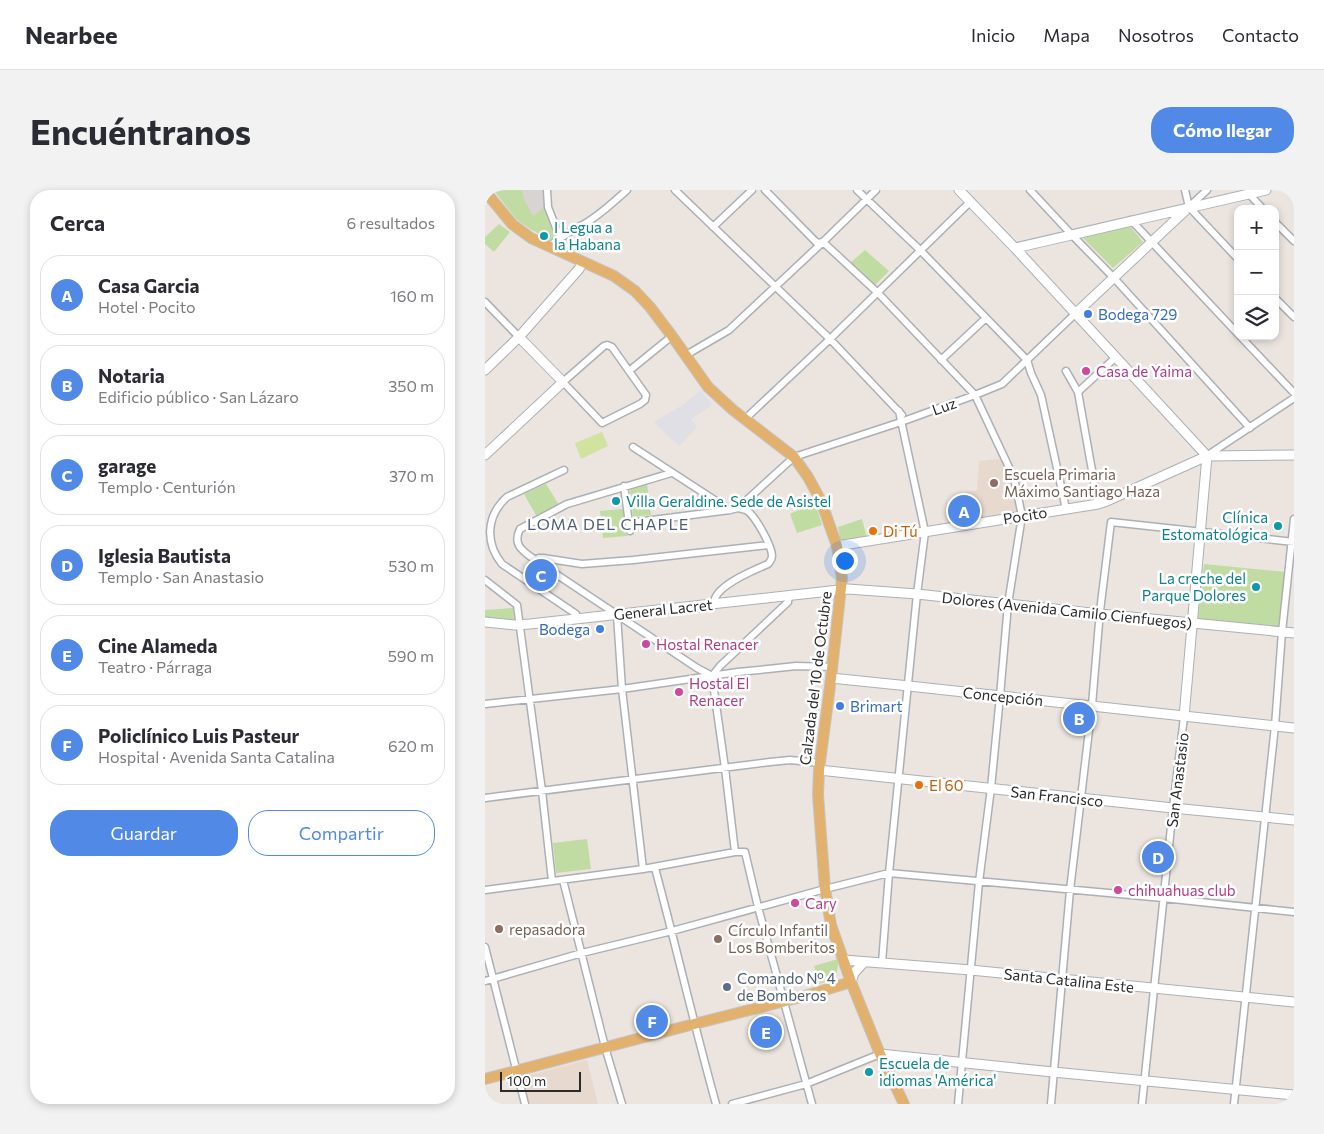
<!DOCTYPE html>
<html lang="es">
<meta charset="utf-8">
<style>
:root{--surface:#fff;--page:#f2f2f3;--text:#2b2b33;--muted:#7c7c81;--line:#e1e1e2;--accent:#5189e7}
body{margin:0;font-family:Commissioner,sans-serif;background:var(--page);color:var(--text)}
.controls{position:absolute;right:15px;top:15px;display:grid;overflow:hidden;border-radius:10px;box-shadow:0 2px 8px #0003}
.controls button{width:45px;height:45px;display:grid;place-items:center;padding:0;border:0;border-bottom:1px solid var(--line);background:var(--surface);color:var(--text);font:25px sans-serif}
.scale{position:absolute;left:15px;bottom:12px;width:81px;box-sizing:border-box;padding-left:5px;border:2px solid #2b2b2b;border-top:0;font-size:14px;line-height:18px;white-space:nowrap;color:#2b2b2b;-webkit-text-stroke:4px #fff;paint-order:stroke}
.you{position:absolute;left:359px;top:370px;width:18px;height:18px;margin:-12px;border:4px solid #fff;border-radius:50%;background:#1a73e8;box-shadow:0 0 0 8px #1a73e833}
.badge{display:grid;place-items:center;width:32px;height:32px;border-radius:50%;background:var(--accent);color:#fff;font-size:16px;font-weight:700}
.pin{position:absolute;translate:-50% -50%;border:2px solid #fff;box-shadow:0 1px 5px #0006}
.list{margin:0;padding:0;list-style:none}
h2{display:flex;justify-content:space-between;align-items:center;height:65px;margin:0;padding:0 20px;font-size:21px}
h2 small{font-size:16px;font-weight:400;color:var(--muted)}
.list li{display:grid;grid-template-columns:32px 1fr auto;gap:15px;align-items:center;box-sizing:border-box;height:80px;margin:0 10px 10px;padding:0 10px;border:1px solid var(--line);border-radius:20px}
.list b{display:block;font-size:19px;white-space:nowrap}
.list p{margin:0;font-size:16px;white-space:nowrap;color:var(--muted)}
.list em{font-size:16px;font-style:normal;color:var(--muted)}
.actions{display:flex;gap:10px;padding:15px 20px}
.actions a{flex:1;padding:11px 0;border:1px solid var(--accent);border-radius:20px;text-align:center;font-size:18px;color:var(--accent)}
.actions .main{background:var(--accent);color:#fff}
.icon{flex:none;width:28px;height:28px;fill:none;stroke:currentColor;stroke-width:2;stroke-linecap:round;stroke-linejoin:round}
.map{position:relative;flex:none;width:809px;height:914px;overflow:hidden;border-radius:20px}
header{display:flex;align-items:center;gap:30px;box-sizing:border-box;height:70px;padding:0 25px;background:var(--surface);border-bottom:1px solid var(--line)}
header strong{font-size:24px}
nav{display:flex;gap:28px;margin-inline-start:auto;font-size:18px}
.intro{display:flex;align-items:center;justify-content:space-between;box-sizing:border-box;height:120px;padding:0 30px}
h1{margin:0;font-size:35px}
.button{padding:12px 22px;border-radius:20px;background:var(--accent);color:#fff;font-size:18px;font-weight:700}
main{display:flex;gap:30px;padding:0 30px}
aside{flex:1;background:var(--surface);border-radius:20px;box-shadow:0 2px 8px #0003}
.map>svg:first-child{display:block}
</style>
<header>
<strong>Nearbee</strong>
<nav><a>Inicio</a><a>Mapa</a><a>Nosotros</a><a>Contacto</a></nav>
</header>
<div class="intro"><h1>Encuéntranos</h1><a class="button">Cómo llegar</a></div>
<main>
<aside>
<h2>Cerca<small>6 resultados</small></h2>
<ul class="list">
<li><span class="badge">A</span><div><b>Casa Garcia</b><p>Hotel · Pocito</p></div><em>160 m</em></li>
<li><span class="badge">B</span><div><b>Notaria</b><p>Edificio público · San Lázaro</p></div><em>350 m</em></li>
<li><span class="badge">C</span><div><b>garage</b><p>Templo · Centurión</p></div><em>370 m</em></li>
<li><span class="badge">D</span><div><b>Iglesia Bautista</b><p>Templo · San Anastasio</p></div><em>530 m</em></li>
<li><span class="badge">E</span><div><b>Cine Alameda</b><p>Teatro · Párraga</p></div><em>590 m</em></li>
<li><span class="badge">F</span><div><b>Policlínico Luis Pasteur</b><p>Hospital · Avenida Santa Catalina</p></div><em>620 m</em></li>
</ul>
<div class="actions"><a class="main">Guardar</a><a>Compartir</a></div>
</aside>
<div class="map">
<svg width="809" height="914" viewBox="0 0 809 914">
<rect width="100%" height="100%" fill="#ebe4df"/>
<path fill="#dfdfe5" d="M216 201 227 215 206 229 212 237 194 256 169 232 196 216Z"/>
<path fill="#e7d9ce" d="M515 269 523 286 532 322 484 330 480 302 492 300 494 271Z
M102 870 113 914H44L37 887Z"/>
<path fill="#c1dca2" d="M13 0H61L72 46 68 51 45 39 31 29 10 2Z
M14 34 25 42 9 62 0 54V47Z
M644 35 658 52 628 78 595 45Z
M380 60 404 81 389 96 365 73Z
M61 294 74 315 52 327 39 304Z
M162 294 166 325 148 327 145 299Z
M330 312 337 335 312 343 305 324Z
M138 319 142 346 118 348 115 321Z
M377 329 382 348 356 353 353 337Z
M719 374 801 382 795 437 713 429Z
M28 418 29 430 0 427V420Z
M102 649 106 679 71 683 68 653Z
M353 769C353 787 351 789 334 794L329 776Z"/>
<path fill="#d2e29f" d="M117 242 123 256 96 269 90 253Z"/>
<path fill="#d8d4d1" d="M37 0H58L61 16 48 26 39 9Z"/>
<g fill="none" stroke-linecap="round" stroke-linejoin="round">
<defs>
<path id="minor" d="M62 0 63 17 75 48
M190 0 345 149 417 225
M280 0 332 53 338 52 393 103 490 205 529 288 537 326 523 414 515 506 506 598 494 692 473 914
M372 0 435 60 542 170 546 183 556 205 581 319
M545 0 587 45 629 88 765 238
M700 0 704 17 753 69
M764 4 778 19
M705 16 722 0
M646 30 753 144
M790 32 809 51
M228 37 267 0
M64 57C76 46 91 39 104 31 118 22 130 11 142 0
M790 108 809 127
M0 112 34 147
M755 146 809 203
M122 155 127 157 161 205 160 210 155 214 117 233 78 192 119 156Z
M201 165 244 140 338 52 391 0
M456 170 501 128
M144 181 187 146
M581 181 593 202 613 314
M593 202 631 167
M260 229 345 149 486 11
M148 257 245 320
M723 265 809 208
M79 280 22 307C1 326 0 353 17 374L91 424 92 429
M186 283 82 314 35 339C27 355 38 361 50 370L212 478 227 486
M139 296 145 341
M144 333 245 320 253 318 309 267 416 232 490 205 517 194 590 124
M50 370 54 368H58L97 374 148 370 284 355
M0 390 32 415 57 601 67 691
M229 413C229 396 269 380 283 374 286 370 287 370 287 366 287 356 270 325 261 320 260 320 254 318 253 318
M132 425 137 499 158 679
M227 486 240 578 250 662
M227 486 235 476 303 412 304 405
M0 514 137 499 253 482 283 479 311 476 348 477
M0 608 285 572 305 570 335 573
M170 678C191 756 209 835 231 914
M78 690 120 857 137 914
M0 700 158 679 250 662H260L273 717 327 914
M0 757 40 914
M397 773 404 683 432 404 440 342 414 221
M0 791 97 763 187 741 340 699 404 683 678 708 809 722
M247 914 321 894 395 864
M566 914 585 700 607 515 615 421 626 332 809 352
M657 914 688 618 699 527
M749 914 790 536 797 442 809 329"/>
<path id="tertiary" d="M474 0 530 58 722 266
M530 58 781 0
M590 124 703 18
M0 180 34 147 94 79 98 72
M0 265 78 192 34 147
M352 356 613 314 622 311 722 266 809 265
M346 488 424 496 809 538
M699 527 722 266
M334 580 688 618 809 630
M359 770 486 780 809 812
M366 792 369 783 379 772
M395 864 568 882 809 905"/>
<path id="secondary" d="M0 432 30 435 45 434 363 399 432 404 615 424 809 443"/>
<path id="primary" d="M0 1 27 34 46 48 129 86 150 101 165 117 187 146 223 197 248 220 309 267 323 287 336 311 352 356 357 388 346 488 334 580 333 605 340 699 346 735 366 792 395 864 419 914
M0 889 209 834 320 806 366 792"/>
</defs>
<use href="#minor" stroke="#acb0b6" stroke-width="9"/>
<use href="#tertiary" stroke="#acb0b6" stroke-width="11"/>
<use href="#secondary" stroke="#acb0b6" stroke-width="11"/>
<use href="#primary" stroke="#c4c4c4" stroke-width="12"/>
<use href="#minor" stroke="#fff" stroke-width="6"/>
<use href="#tertiary" stroke="#fff" stroke-width="9"/>
<use href="#secondary" stroke="#fff" stroke-width="9"/>
<use href="#primary" stroke="#e2b16e" stroke-width="10"/>
</g>
<g fill="#0f9aa8" stroke="#fff" stroke-width="2">
<circle cx="59" cy="46" r="5"/>
<circle cx="131" cy="311" r="5"/>
<circle cx="793" cy="336" r="5"/>
<circle cx="771" cy="397" r="5"/>
<circle cx="384" cy="882" r="5"/>
</g>
<g fill="#3f7fe0" stroke="#fff" stroke-width="2">
<circle cx="603" cy="124" r="5"/>
<circle cx="115" cy="439" r="5"/>
<circle cx="355" cy="516" r="5"/>
</g>
<g fill="#d1479c" stroke="#fff" stroke-width="2">
<circle cx="601" cy="181" r="5"/>
<circle cx="161" cy="454" r="5"/>
<circle cx="194" cy="502" r="5"/>
<circle cx="633" cy="700" r="5"/>
<circle cx="310" cy="713" r="5"/>
</g>
<g fill="#8d6e63" stroke="#fff" stroke-width="2">
<circle cx="509" cy="293" r="5"/>
<circle cx="14" cy="739" r="5"/>
<circle cx="233" cy="749" r="5"/>
</g>
<g fill="#e8710a" stroke="#fff" stroke-width="2">
<circle cx="388" cy="341" r="5"/>
<circle cx="434" cy="595" r="5"/>
</g>
<circle fill="#5c6f8a" stroke="#fff" stroke-width="2" cx="242" cy="797" r="5"/>
<g text-anchor="middle" dominant-baseline="central" stroke-width="5" stroke-linejoin="round" paint-order="stroke">
<g font-size="15" fill="#0d838f" stroke="#fff" text-anchor="start">
<text x="69" y="37">I Legua a<tspan x="69" dy="17">la Habana</tspan></text>
<text x="141" y="311">Villa Geraldine. Sede de Asistel</text>
<text x="783" y="327" text-anchor="end">Clínica<tspan x="783" dy="17">Estomatológica</tspan></text>
<text x="761" y="388" text-anchor="end">La creche del<tspan x="761" dy="17">Parque Dolores</tspan></text>
<text x="394" y="873">Escuela de<tspan x="394" dy="17">idiomas 'América'</tspan></text>
</g>
<g font-size="15" fill="#366cbe" stroke="#fff" text-anchor="start">
<text x="613" y="124">Bodega 729</text>
<text x="105" y="439" text-anchor="end">Bodega</text>
<text x="365" y="516">Brimart</text>
</g>
<g font-size="15" fill="#b23c85" stroke="#fff" text-anchor="start">
<text x="611" y="181">Casa de Yaima</text>
<text x="171" y="454">Hostal Renacer</text>
<text x="204" y="493">Hostal El<tspan x="204" dy="17">Renacer</tspan></text>
<text x="643" y="700">chihuahuas club</text>
<text x="320" y="713">Cary</text>
</g>
<g font-size="15" fill="#2b2b2b" stroke="#fff">
<text transform="translate(459 216) rotate(-20)">Luz</text>
<text transform="translate(540 325) rotate(-9)">Pocito</text>
<text transform="translate(178 419) rotate(-6)">General Lacret</text>
<text transform="translate(582 420) rotate(6)">Dolores (Avenida Camilo Cienfuegos)</text>
<text transform="translate(330 488) rotate(-83)">Calzada del 10 de Octubre</text>
<text transform="translate(518 506) rotate(6)">Concepción</text>
<text transform="translate(692 590) rotate(-83)">San Anastasio</text>
<text transform="translate(572 606) rotate(6)">San Francisco</text>
<text transform="translate(584 790) rotate(6)">Santa Catalina Este</text>
</g>
<g font-size="15" fill="#785e54" stroke="#fff" text-anchor="start">
<text x="519" y="284">Escuela Primaria<tspan x="519" dy="17">Máximo Santiago Haza</tspan></text>
<text x="24" y="739">repasadora</text>
<text x="243" y="740">Círculo Infantil<tspan x="243" dy="17">Los Bomberitos</tspan></text>
</g>
<g font-size="15" fill="#c56008" stroke="#fff" text-anchor="start">
<text x="398" y="341">Di Tú</text>
<text x="444" y="595">El 60</text>
</g>
<g font-size="15" fill="#4e5e75" stroke="#fff" text-anchor="start">
<text x="252" y="788">Comando Nº 4<tspan x="252" dy="17">de Bomberos</tspan></text>
</g>
<g font-size="16" letter-spacing="1" fill="#505f77" stroke="#fff">
<text x="123" y="333">LOMA DEL CHAPLE</text>
</g>
</g>
</svg>
<div class="controls">
<button>+</button>
<button>−</button>
<button><svg class="icon" aria-label="layers" viewBox="0 0 24 24"><path d="M12 4l9 5-9 5-9-5zM3 14l9 5 9-5"/></svg></button>
</div>
<div class="scale">100 m</div>
<div class="you"></div>
<div class="pin badge" style="left:479px;top:321px">A</div>
<div class="pin badge" style="left:594px;top:528px">B</div>
<div class="pin badge" style="left:56px;top:385px">C</div>
<div class="pin badge" style="left:673px;top:667px">D</div>
<div class="pin badge" style="left:281px;top:842px">E</div>
<div class="pin badge" style="left:167px;top:831px">F</div>
</div>
</main>
